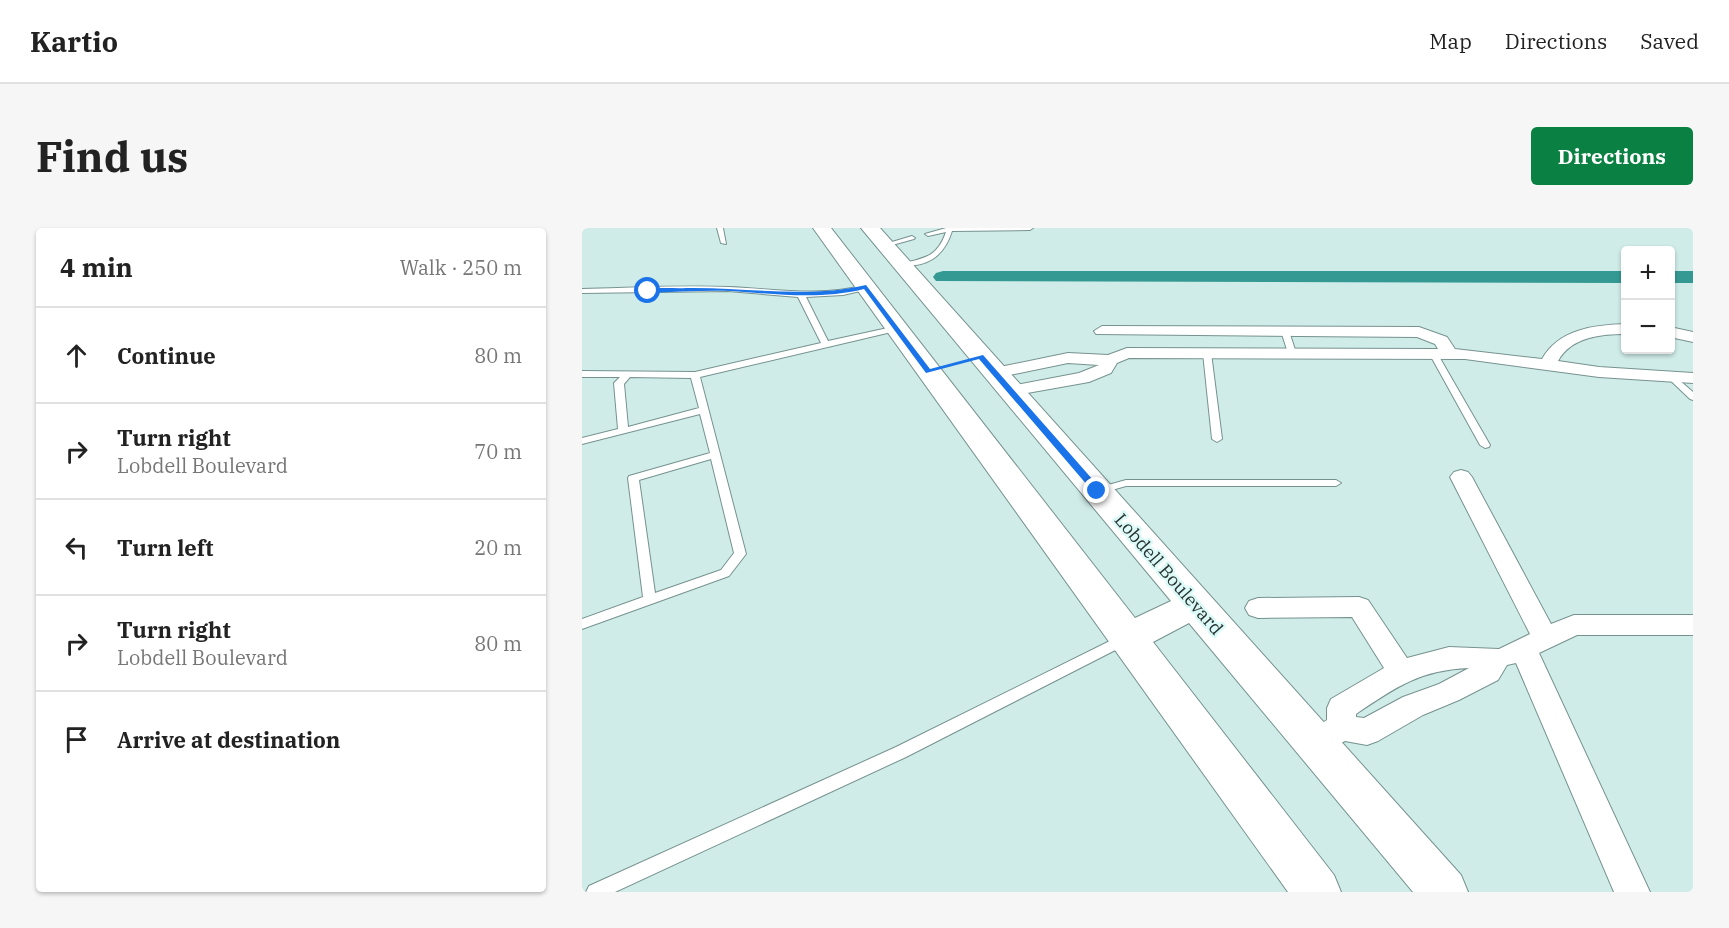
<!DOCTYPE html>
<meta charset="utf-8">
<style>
:root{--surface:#fff;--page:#f6f6f6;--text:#222;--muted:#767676;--line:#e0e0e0;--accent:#0b8043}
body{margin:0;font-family:"IBM Plex Serif",serif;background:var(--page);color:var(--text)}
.controls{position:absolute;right:18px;top:18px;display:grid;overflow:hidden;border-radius:6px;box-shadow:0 2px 4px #0004}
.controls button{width:54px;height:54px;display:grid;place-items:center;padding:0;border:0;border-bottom:2px solid var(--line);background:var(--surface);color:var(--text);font:30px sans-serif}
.stop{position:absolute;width:18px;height:18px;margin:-14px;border:4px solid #1a73e8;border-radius:50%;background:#fff}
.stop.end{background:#1a73e8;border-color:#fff;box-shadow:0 2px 6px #0008}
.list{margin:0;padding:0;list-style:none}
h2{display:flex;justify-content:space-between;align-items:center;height:78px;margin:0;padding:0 24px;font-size:26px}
h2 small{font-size:20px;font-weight:400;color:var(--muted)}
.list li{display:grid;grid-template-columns:39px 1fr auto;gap:18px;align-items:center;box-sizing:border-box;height:96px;padding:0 24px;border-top:2px solid var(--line)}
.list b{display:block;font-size:22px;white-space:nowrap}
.list p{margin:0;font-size:20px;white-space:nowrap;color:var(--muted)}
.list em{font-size:20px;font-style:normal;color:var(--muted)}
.icon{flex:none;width:33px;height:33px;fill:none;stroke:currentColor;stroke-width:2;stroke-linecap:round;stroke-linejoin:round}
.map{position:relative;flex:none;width:1111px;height:664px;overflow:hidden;border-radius:6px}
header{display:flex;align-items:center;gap:36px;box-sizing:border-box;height:84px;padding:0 30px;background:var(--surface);border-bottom:2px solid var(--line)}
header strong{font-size:28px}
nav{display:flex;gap:33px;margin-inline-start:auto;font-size:21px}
.intro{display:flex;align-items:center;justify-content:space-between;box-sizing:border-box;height:144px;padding:0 36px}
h1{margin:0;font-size:42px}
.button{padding:15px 27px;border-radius:6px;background:var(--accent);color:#fff;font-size:21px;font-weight:700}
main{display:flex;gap:36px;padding:0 36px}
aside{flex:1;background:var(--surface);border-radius:6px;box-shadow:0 2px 4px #0004}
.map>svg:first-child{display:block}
</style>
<header>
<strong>Kartio</strong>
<nav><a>Map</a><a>Directions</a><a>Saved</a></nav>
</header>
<div class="intro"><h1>Find us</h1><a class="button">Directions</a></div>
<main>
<aside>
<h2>4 min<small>Walk · 250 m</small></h2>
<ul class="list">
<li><svg class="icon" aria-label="ahead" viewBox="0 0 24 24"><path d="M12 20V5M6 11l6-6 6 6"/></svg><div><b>Continue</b></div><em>80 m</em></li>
<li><svg class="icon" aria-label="right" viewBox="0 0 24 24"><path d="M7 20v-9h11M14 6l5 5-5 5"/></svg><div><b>Turn right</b><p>Lobdell Boulevard</p></div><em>70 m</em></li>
<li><svg class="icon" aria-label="left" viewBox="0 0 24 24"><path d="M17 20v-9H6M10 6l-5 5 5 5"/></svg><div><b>Turn left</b></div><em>20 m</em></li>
<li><svg class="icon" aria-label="right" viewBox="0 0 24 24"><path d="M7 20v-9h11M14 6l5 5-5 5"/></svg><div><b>Turn right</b><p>Lobdell Boulevard</p></div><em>80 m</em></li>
<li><svg class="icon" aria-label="arrive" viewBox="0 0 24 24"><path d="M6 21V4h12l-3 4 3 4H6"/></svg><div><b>Arrive at destination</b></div></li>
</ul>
</aside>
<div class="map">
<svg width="1111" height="664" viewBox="0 0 1111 664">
<rect width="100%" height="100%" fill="#cfece9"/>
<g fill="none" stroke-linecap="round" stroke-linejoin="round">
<path fill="#359993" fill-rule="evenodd" d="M361 43H1044V55L354 53 351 49 354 45Z
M1088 43H1111V55H1088Z"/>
<defs>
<path id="service" d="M135 0H141L144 16 139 15Z
M364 0H451L448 2 370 3C362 29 345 39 318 38V36C342 30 355 30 364 4L346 8 343 6Z
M330 8 333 10 332 11 303 19 300 17Z
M284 57H287V61L261 67 224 69 246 113 315 98H318V102L118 149 164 326 147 348 0 401V391L61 369 46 250 47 248 128 225 118 186 0 216V210L36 201 32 155 38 149H0V143L113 144 239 115 216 69 146 63 0 65V61C49 60 98 57 147 59 195 61 236 69 284 57ZM48 149 109 150 117 180 46 199 42 156ZM129 231 152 325 139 342 73 365 57 252Z
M700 101 707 103 714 125 713 127 706 125 699 103Z
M625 122 629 125 640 211 635 214 630 211 621 125Z
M851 122 855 125 908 217 907 219 903 220 898 217 847 125Z
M1090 146 1111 164V172L1108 171 1087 151V147Z
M544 252H754L759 255 754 258H544L516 266 511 263 512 261Z
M544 405 549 406 551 410 549 414 324 529 33 664H4L7 658 314 519Z"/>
<path id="minor" d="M1044 96V106C1019 106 989 109 976 133L1017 139 1111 145V155L1017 149 883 131 547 130 535 135 529 145 507 154 429 168 423 167 420 163 423 159 497 145 517 137 486 135 413 150 407 149 404 145 407 141 413 140 486 125 526 127 545 120 856 121 853 116 835 109 514 106 512 103 520 98 837 99 865 109 873 121 960 131C977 101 1012 97 1044 96Z
M1088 99 1111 104V114L1088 109Z
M879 242 886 244 890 249 969 396 992 387H1111V407H995L957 425 1068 664H1032L934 435 925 437 916 452 877 472 841 487 796 513 785 517 763 513 733 528 722 524 718 515 722 506 745 492V480L749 471 802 440 770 389 676 390 667 387 663 380 667 373 676 370 777 369 786 372 825 430 867 419 917 421 948 406 868 249 872 244ZM887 440 857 456 821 469 782 490 774 489V486C814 459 838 442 887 440Z"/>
<path id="secondary" d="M231 0H249L553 390 589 373 279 0H298L879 647 886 664H831L607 395 571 414 752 647 759 664H706Z"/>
</defs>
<use href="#service" stroke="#76928f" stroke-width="2"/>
<use href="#minor" stroke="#76928f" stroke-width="2"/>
<use href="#secondary" stroke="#76928f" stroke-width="2"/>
<use href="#service" fill="#fff" fill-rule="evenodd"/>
<use href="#minor" fill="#fff" fill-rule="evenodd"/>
<use href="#secondary" fill="#fff" fill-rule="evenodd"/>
</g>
<path fill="#1a73e8" d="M284 57 348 141 401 127 519 261V265H512L397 131 344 145 282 61C238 72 195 66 149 63 122 62 93 64 66 65L63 63C73 58 92 61 104 60 164 59 225 71 284 57Z"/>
<g text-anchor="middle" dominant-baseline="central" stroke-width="5" stroke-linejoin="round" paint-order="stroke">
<g font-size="18" fill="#273231" stroke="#dcfaf7">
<text transform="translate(587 346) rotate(49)">Lobdell Boulevard</text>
</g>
</g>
</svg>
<div class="controls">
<button>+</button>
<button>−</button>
</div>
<div class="stop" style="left:66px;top:63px"></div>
<div class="stop end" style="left:515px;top:263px"></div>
</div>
</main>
